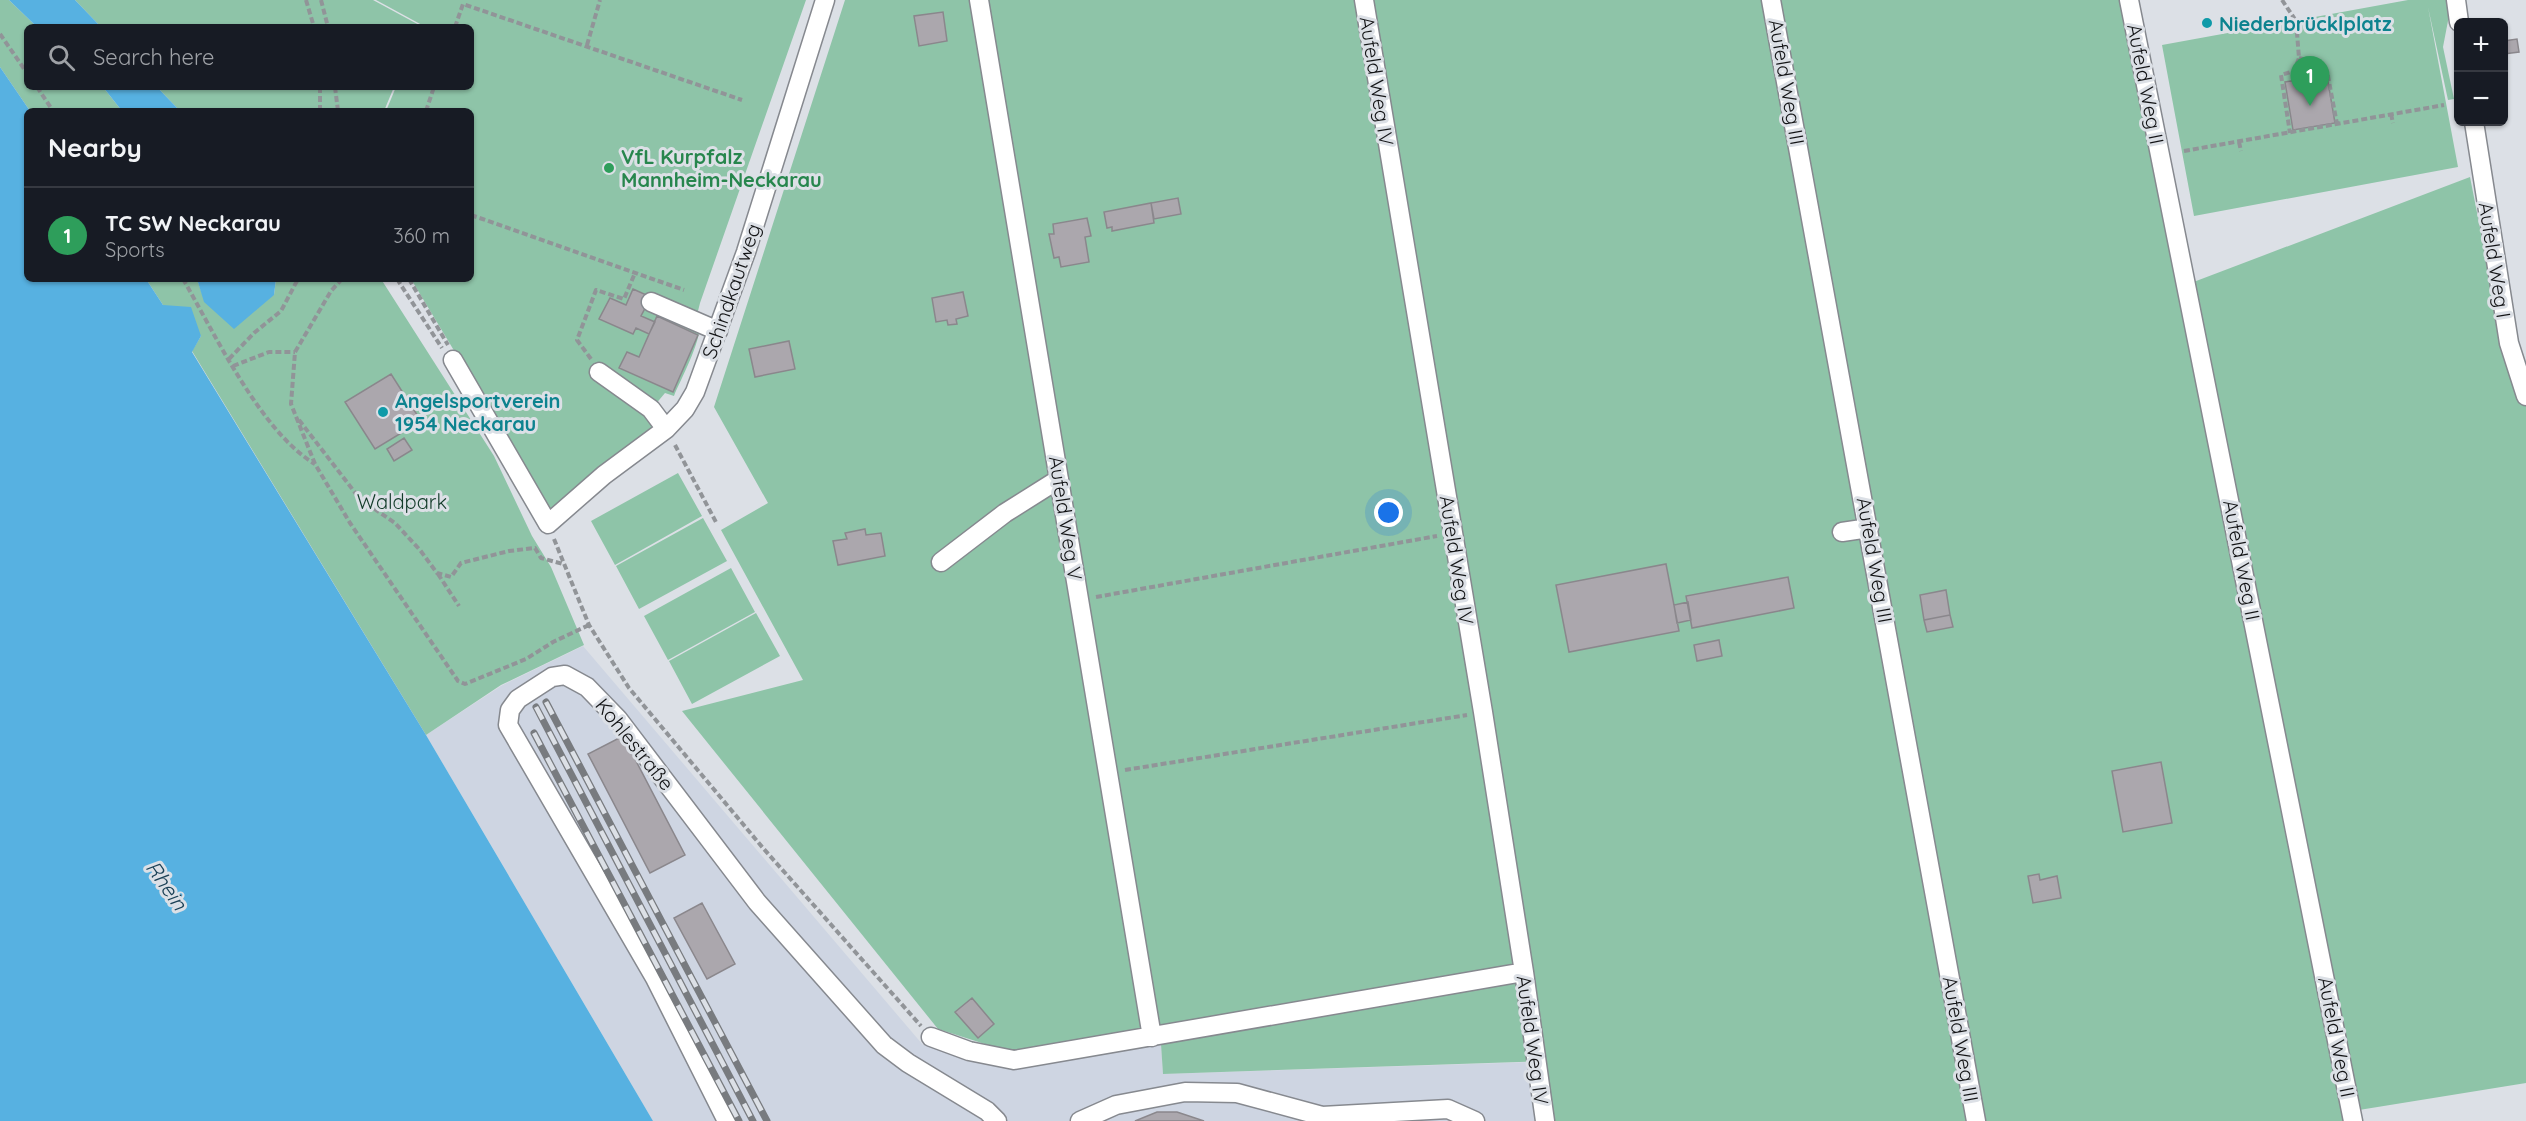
<!DOCTYPE html>
<meta charset="utf-8">
<style>
:root{--surface:#171b24;--page:#20242c;--text:#f1f3f6;--muted:#9ea1a6;--line:#363941;--accent:#d93025}
body{margin:0;font-family:Quicksand,sans-serif;background:var(--page);color:var(--text)}
.controls{position:absolute;right:18px;top:18px;display:grid;overflow:hidden;border-radius:9px;box-shadow:0 2px 4px #0004}
.controls button{width:54px;height:54px;display:grid;place-items:center;padding:0;border:0;border-bottom:2px solid var(--line);background:var(--surface);color:var(--text);font:30px sans-serif}
.you{position:absolute;left:1389px;top:513px;width:21px;height:21px;margin:-15px;border:4px solid #fff;border-radius:50%;background:#1a73e8;box-shadow:0 0 0 9px #1a73e833}
.badge{display:grid;place-items:center;width:39px;height:39px;border-radius:50%;background:var(--accent);color:#fff;font-size:20px;font-weight:700}
.pin{position:absolute;translate:-50% -50px;filter:drop-shadow(0 2px 3px #0008)}
.pin::after{content:'';position:absolute;top:32px;width:21px;height:18px;background:inherit;clip-path:polygon(0 0,100% 0,50% 100%)}
.list{margin:0;padding:0;list-style:none}
h2{display:flex;justify-content:space-between;align-items:center;height:78px;margin:0;padding:0 24px;font-size:26px}
h2 small{font-size:20px;font-weight:400;color:var(--muted)}
.list li{display:grid;grid-template-columns:39px 1fr auto;gap:18px;align-items:center;box-sizing:border-box;height:96px;padding:0 24px;border-top:2px solid var(--line)}
.list b{display:block;font-size:22px;white-space:nowrap}
.list p{margin:0;font-size:20px;white-space:nowrap;color:var(--muted)}
.list em{font-size:20px;font-style:normal;color:var(--muted)}
.icon{flex:none;width:33px;height:33px;fill:none;stroke:currentColor;stroke-width:2;stroke-linecap:round;stroke-linejoin:round}
.map{position:relative;flex:none;width:2526px;height:1121px;overflow:hidden}
.search{position:absolute;background:var(--surface);box-shadow:0 2px 4px #0004;left:24px;top:24px;width:450px;height:66px;display:flex;align-items:center;gap:15px;box-sizing:border-box;padding:0 21px;border-radius:9px;color:var(--muted);font-size:22px}
.panel{position:absolute;background:var(--surface);box-shadow:0 2px 4px #0004;left:24px;top:108px;width:450px;height:174px;border-radius:9px}
.map>svg:first-child{display:block}
</style>
<div class="map">
<svg width="2526" height="1121" viewBox="0 0 2526 1121">
<rect width="100%" height="100%" fill="#dce0e6"/>
<path fill="#ced5e2" d="M583 646 923 1045 1012 1068 1161 1043 1163 1074 1531 1062 1540 1121H653L426 735 501 686Z"/>
<path fill="#8ec4a8" d="M0 0H9L37 27H27V87H103L122 111H30L0 67Z
M75 0H373L421 26 101 27Z
M376 0H806L700 303 698 311C708 331 682 376 674 396L665 393 649 412 652 429 551 512 411 279H471V111H386L396 87H471V27H422V25Z
M845 0H2124L2183 286 2470 177 2506 360 2526 406V1083L2359 1110 2348 1121H1555L1545 1061 1163 1074 1160 1029 1013 1053 938 1029 682 711 803 680 721 530 768 503 714 407Z
M2408 0H2452L2443 47 2454 99 2448 100 2428 7 2458 167 2194 216 2162 45Z
M157 87H394L384 111H180Z
M146 279H197L205 302 274 295 276 279H381L494 456 532 536 551 567 584 645 501 685 426 735 192 351 201 336 163 305Z
M678 473 702 516 615 565 591 521Z
M703 518 727 561 639 609 616 566Z
M731 568 755 612 668 660 644 616Z
M756 613 780 656 692 704 669 661Z"/>
<path fill="#57b1e1" d="M9 0H75L101 27H37Z
M0 67 30 111H27V279H146L163 305 191 307 201 336 192 352 426 735 653 1121H0Z
M103 87H157L180 111H122Z
M197 279H276L274 295 234 329 204 302Z"/>
<path fill="#aba7ad" stroke="#8a878c" stroke-width="1.5" d="M943 12 947 41 919 46 914 16Z
M2517 39 2519 52 2504 54V41Z
M2327 76 2335 123 2293 130 2285 82Z
M1178 198 1181 214 1154 219 1151 203Z
M1151 203 1154 223 1112 231V227L1107 228 1104 212Z
M1087 218 1091 236 1085 237 1089 262 1061 267 1059 257 1054 258 1049 234H1054L1053 224Z
M633 289 651 297 641 316 655 322 649 334 636 328 633 334 599 319 610 298 626 305Z
M963 292 968 316 956 319 957 324 948 325 947 320 936 322 932 298Z
M657 316 698 335 673 392 619 368 627 352 639 357Z
M789 341 795 369 755 377 749 349Z
M391 374 421 421 375 449 345 402Z
M404 438 412 450 394 461 387 449Z
M865 529 866 535 881 533 885 556 838 565 833 541 847 539 845 533Z
M1666 564 1679 631 1569 652 1556 585Z
M1788 577 1794 608 1692 628 1686 596Z
M1946 590 1950 615 1924 620 1920 595Z
M1688 602 1691 620 1677 623 1674 605Z
M1950 615 1953 627 1927 632 1924 620Z
M1719 640 1722 656 1697 661 1694 645Z
M623 736 685 855 650 873 588 754Z
M2161 762 2172 823 2123 832 2112 771Z
M2039 874 2040 880 2057 876 2061 898 2033 903 2028 876Z
M702 903 735 964 707 979 674 918Z
M972 998 994 1024 978 1038 955 1012Z
M1157 1112H1177L1204 1121H1135Z"/>
<g fill="none" stroke-linecap="round" stroke-linejoin="round">
<defs>
<path id="minor" d="M979 0 1152 1037
M1364 0 1483 712 1524 972 1545 1121
M1771 0 1976 1121
M2129 0 2353 1121
M2456 0 2459 22
M2474 122 2509 343 2526 396
M651 302 718 331
M453 360 548 524 604 475 666 429 685 409 695 392 746 252 825 0
M599 372 651 409 666 429
M1842 532 1869 528
M941 562 1005 513 1059 479
M931 1037 969 1051 1014 1060 1524 972
M727 1121 655 978 508 725 510 710 518 699 552 677 565 675 587 687 618 719 757 902 884 1045 908 1063 987 1111 997 1121
M1080 1121 1116 1105 1185 1092 1237 1093 1322 1116 1448 1109 1475 1121"/>
</defs>
<use href="#minor" stroke="#86898f" stroke-width="21"/>
<path stroke="#919498" stroke-width="4" stroke-dasharray="6 3" stroke-linecap="butt" d="M306 0 314 27
M321 0 328 27
M2282 0 2296 21 2299 58 2294 71 2281 75 2290 133
M455 27 463 4 742 100
M0 34 27 73
M587 45 600 0
M2299 58 2320 64 2327 71 2337 124
M37 87 53 111
M320 87V111
M335 87 338 111
M426 111 434 87
M2391 114 2393 123
M2239 142 2241 151
M2184 151 2444 105
M471 215 684 290
M183 279C215 334 261 432 315 464
M342 279 331 291 295 352 291 404 315 464 350 523 458 681 465 684 526 659 553 642 589 625
M397 279 442 348
M409 279 448 345
M229 359 254 333 281 311 298 279
M591 359 577 340 596 290 624 299 635 273
M233 366 269 352H295
M299 420 360 499 395 523 420 550 437 573 451 577 461 563 509 551 535 548 541 558 563 564
M675 445 717 524
M554 539 589 625 629 688 763 848 921 1026
M438 574 459 606
M1096 597 1437 536
M1125 770 1467 715"/>
<use href="#minor" stroke="#fff" stroke-width="18"/>
<defs>
<path id="rail" d="M546 702 767 1121
M536 707 753 1121
M534 733 739 1121"/>
</defs>
<use href="#rail" stroke="#787b7f" stroke-width="7"/>
<use href="#rail" stroke="#dce0e6" stroke-width="4.5" stroke-dasharray="14" stroke-linecap="butt"/>
</g>
<g fill="#0f9aa8" stroke="#dce0e6" stroke-width="2">
<circle cx="2207" cy="23" r="6"/>
<circle cx="383" cy="412" r="6"/>
</g>
<circle fill="#2e9e5b" stroke="#dce0e6" stroke-width="2" cx="609" cy="168" r="6"/>
<g text-anchor="middle" dominant-baseline="central" stroke-width="6" stroke-linejoin="round" paint-order="stroke">
<g font-size="20" font-weight="bold" fill="#0d838f" stroke="#dce0e6" text-anchor="start">
<text x="2219" y="23">Niederbrücklplatz</text>
<text x="395" y="400">Angelsportverein<tspan x="395" dy="23">1954 Neckarau</tspan></text>
</g>
<g font-size="20" fill="#121315" stroke="#dce0e6">
<text transform="translate(1377 81) rotate(81)">Aufeld Weg IV</text>
<text transform="translate(1787 82) rotate(80)">Aufeld Weg III</text>
<text transform="translate(2146 84) rotate(79)">Aufeld Weg II</text>
<text transform="translate(2495 260) rotate(81)">Aufeld Weg I</text>
<text transform="translate(731 291) rotate(-71)">Schindkautweg</text>
<text transform="translate(1066 518) rotate(81)">Aufeld Weg V</text>
<text transform="translate(1457 560) rotate(81)">Aufeld Weg IV</text>
<text transform="translate(1875 560) rotate(80)">Aufeld Weg III</text>
<text transform="translate(2242 560) rotate(79)">Aufeld Weg II</text>
<text transform="translate(635 744) rotate(51)">Kohlestraße</text>
<text transform="translate(2337 1037) rotate(79)">Aufeld Weg II</text>
<text transform="translate(1961 1039) rotate(80)">Aufeld Weg III</text>
<text transform="translate(1533 1040) rotate(82)">Aufeld Weg IV</text>
</g>
<g font-size="20" font-weight="bold" fill="#27864d" stroke="#dce0e6" text-anchor="start">
<text x="621" y="156">VfL Kurpfalz<tspan x="621" dy="23">Mannheim-Neckarau</tspan></text>
</g>
<g font-size="20" fill="#123b29" stroke="#dce0e6">
<text x="402" y="501">Waldpark</text>
</g>
<g font-size="21" font-style="italic" fill="#1b4156" stroke="#dce0e6">
<text transform="translate(167 885) rotate(55)">Rhein</text>
</g>
</g>
</svg>
<div class="controls">
<button>+</button>
<button>−</button>
</div>
<div class="you"></div>
<div class="pin badge" style="left:2310px;top:106px;background:#2e9e5b">1</div>
<div class="search"><svg class="icon" aria-label="search" viewBox="0 0 24 24"><circle cx="10" cy="10" r="6"/><path d="M15 15l6 6"/></svg>Search here</div>
<section class="panel">
<h2>Nearby<small></small></h2>
<ul class="list">
<li><span class="badge" style="background:#2e9e5b">1</span><div><b>TC SW Neckarau</b><p>Sports</p></div><em>360 m</em></li>
</ul>
</section>
</div>
